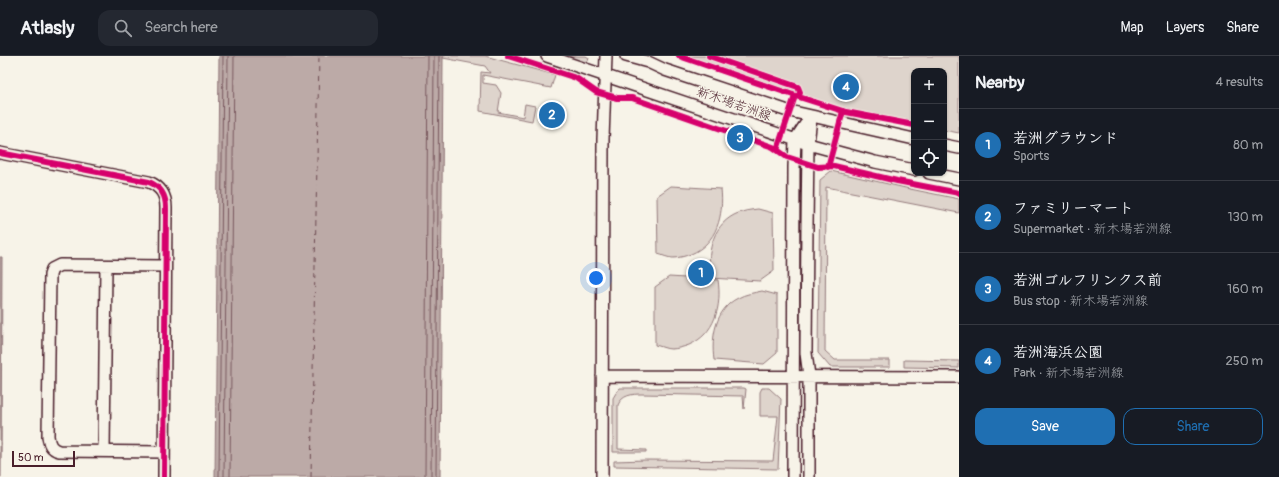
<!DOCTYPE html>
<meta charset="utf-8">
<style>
:root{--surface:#171b24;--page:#242831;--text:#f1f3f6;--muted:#9ea1a6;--line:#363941;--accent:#1f6fb2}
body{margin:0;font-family:Pangolin,"Klee One",sans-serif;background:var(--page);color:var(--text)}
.controls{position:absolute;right:12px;top:12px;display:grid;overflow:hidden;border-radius:8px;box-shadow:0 1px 3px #0004}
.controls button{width:36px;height:36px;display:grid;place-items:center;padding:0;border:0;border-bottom:1px solid var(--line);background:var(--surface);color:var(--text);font:20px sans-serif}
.scale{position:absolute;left:12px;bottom:10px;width:63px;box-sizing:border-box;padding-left:4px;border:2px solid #4a1f2b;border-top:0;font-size:11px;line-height:14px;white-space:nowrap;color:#4a1f2b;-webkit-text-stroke:3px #f7f3e8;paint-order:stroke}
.you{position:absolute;left:596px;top:222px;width:14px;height:14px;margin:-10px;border:3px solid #fff;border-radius:50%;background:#1a73e8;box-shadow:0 0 0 6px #1a73e833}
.badge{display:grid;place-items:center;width:26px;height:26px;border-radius:50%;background:var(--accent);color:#fff;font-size:13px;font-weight:700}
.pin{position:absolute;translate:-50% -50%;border:2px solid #fff;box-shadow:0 1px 4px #0006}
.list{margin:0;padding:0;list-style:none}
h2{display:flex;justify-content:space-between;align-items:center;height:52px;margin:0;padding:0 16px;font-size:17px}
h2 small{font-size:13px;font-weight:400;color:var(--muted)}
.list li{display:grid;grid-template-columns:26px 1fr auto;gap:12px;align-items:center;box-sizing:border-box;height:72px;padding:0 16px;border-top:1px solid var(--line)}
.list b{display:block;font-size:15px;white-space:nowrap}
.list p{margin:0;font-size:13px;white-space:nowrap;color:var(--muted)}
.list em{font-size:13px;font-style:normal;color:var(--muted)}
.actions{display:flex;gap:8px;padding:12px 16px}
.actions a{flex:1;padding:9px 0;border:1px solid var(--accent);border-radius:12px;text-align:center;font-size:14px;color:var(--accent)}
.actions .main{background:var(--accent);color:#fff}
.icon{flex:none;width:22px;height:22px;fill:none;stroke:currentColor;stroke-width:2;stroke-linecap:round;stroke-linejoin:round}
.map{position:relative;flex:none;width:959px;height:421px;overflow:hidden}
header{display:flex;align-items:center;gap:24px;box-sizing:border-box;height:56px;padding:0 20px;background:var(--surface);border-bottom:1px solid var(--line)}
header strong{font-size:19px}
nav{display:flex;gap:22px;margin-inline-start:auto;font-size:14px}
.search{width:280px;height:36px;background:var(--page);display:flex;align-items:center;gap:10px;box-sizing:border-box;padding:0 14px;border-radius:12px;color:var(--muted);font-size:15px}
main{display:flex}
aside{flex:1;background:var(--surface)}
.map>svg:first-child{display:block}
</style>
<header>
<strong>Atlasly</strong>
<div class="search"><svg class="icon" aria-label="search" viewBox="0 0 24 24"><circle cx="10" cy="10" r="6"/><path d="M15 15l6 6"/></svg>Search here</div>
<nav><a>Map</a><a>Layers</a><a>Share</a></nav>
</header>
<main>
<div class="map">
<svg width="959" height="421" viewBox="0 0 959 421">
<rect width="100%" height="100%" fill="#f7f3e8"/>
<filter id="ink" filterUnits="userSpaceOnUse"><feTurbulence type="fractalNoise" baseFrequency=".025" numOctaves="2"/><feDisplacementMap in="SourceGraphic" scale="8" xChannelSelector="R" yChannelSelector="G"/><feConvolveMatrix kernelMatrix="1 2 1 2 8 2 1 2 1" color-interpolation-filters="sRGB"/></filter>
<g filter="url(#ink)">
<path fill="#ded4cc" stroke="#947a7c" d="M443 0H485L555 19 551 32 483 19V27L496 29 501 37 498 56 523 61 525 48 535 50 532 65 480 55 481 16 490 17 485 10 443 2Z
M566 0H586L589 2 588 5 585 7Z
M684 0H959V77L944 74V15H914V68L826 48Z
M831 115 910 133 959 143V157L826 131 825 295 835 304H890V311H830L818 297 820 124Z
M671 130 721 133C724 159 717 187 691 198 686 200 678 202 673 202 668 202 662 199 658 198L657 140Z
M758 153 773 157 774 215 760 225 710 222C707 199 711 171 734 159 742 155 750 154 758 153Z
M669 221 718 224C722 250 715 278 689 289 684 291 676 293 671 293 666 293 660 290 655 289V231Z
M762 235 777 239V297L764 308 714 304C711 282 715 253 738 242 745 238 753 237 762 235Z
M904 304 959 305V312L904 311Z
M620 332H744L746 333 744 353 743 340 642 338C632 338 622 339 618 349V393L646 394V396H613V342L616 337Z
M762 332H769L781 343 778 413 614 410V405L646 404 773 405 778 360H760V336Z"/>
<path fill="#bcaaa7" stroke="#8e7275" d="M219 0H443L440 421H215Z
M0 201H2L1 421H0Z"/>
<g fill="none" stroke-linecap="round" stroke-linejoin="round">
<path stroke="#78575d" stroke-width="1" d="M219 421 223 0
M224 421 228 0
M230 421 234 0
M425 421 428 0
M431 421 434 0
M436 421 439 0"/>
<path stroke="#6c4950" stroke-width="1" stroke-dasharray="5 4" stroke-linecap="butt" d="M311 421 319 0"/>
<defs>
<path id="minor" d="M547 0 808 88 875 106 914 114
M626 0 648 6 665 14 785 54 914 83
M944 89 959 92
M0 97 149 126C161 131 166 139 166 152L164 421
M929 117 959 123
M602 320 959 321
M104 395 106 210
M164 396 59 395C51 393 49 388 48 380L50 219 52 213 60 209 165 210
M602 421 603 83 606 0
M793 421 794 111 795 84 811 60
M809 421V320L806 297 807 170 808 88 811 62"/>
</defs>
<use href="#minor" stroke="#4a1f2b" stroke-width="14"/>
<use href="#minor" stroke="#f7f3e8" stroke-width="11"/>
<defs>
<path id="cycleway" d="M508 0 576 22 596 36 617 42H632L649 48 773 91 787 101 818 111 834 110 897 125 959 137
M679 0 799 41
M709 0 798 31 800 36 799 41 846 56 914 69
M777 94 795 40
M0 97 149 126C161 131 166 139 166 152L164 421
M828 111 843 55"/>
</defs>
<use href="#cycleway" stroke="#f7f3e8" stroke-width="8"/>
<use href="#cycleway" stroke="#d6006c" stroke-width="6"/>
</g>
</g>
<g text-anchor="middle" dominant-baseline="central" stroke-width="3" stroke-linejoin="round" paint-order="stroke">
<g font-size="13" fill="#4a1f2b" stroke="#f7f3e8">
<text transform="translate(734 48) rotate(19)">新木場若洲線</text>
</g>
</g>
</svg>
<div class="controls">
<button>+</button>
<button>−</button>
<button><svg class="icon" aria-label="locate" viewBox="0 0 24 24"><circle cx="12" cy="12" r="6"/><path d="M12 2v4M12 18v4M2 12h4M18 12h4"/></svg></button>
</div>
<div class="scale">50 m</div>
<div class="you"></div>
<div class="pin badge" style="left:701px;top:217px">1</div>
<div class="pin badge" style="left:552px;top:59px">2</div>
<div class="pin badge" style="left:740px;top:82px">3</div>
<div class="pin badge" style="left:846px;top:31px">4</div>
</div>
<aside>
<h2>Nearby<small>4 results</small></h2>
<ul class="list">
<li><span class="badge">1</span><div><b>若洲グラウンド</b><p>Sports</p></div><em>80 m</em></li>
<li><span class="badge">2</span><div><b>ファミリーマート</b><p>Supermarket · 新木場若洲線</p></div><em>130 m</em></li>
<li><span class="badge">3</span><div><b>若洲ゴルフリンクス前</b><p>Bus stop · 新木場若洲線</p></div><em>160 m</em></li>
<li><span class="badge">4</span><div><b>若洲海浜公園</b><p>Park · 新木場若洲線</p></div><em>250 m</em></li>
</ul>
<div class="actions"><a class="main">Save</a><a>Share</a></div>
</aside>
</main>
